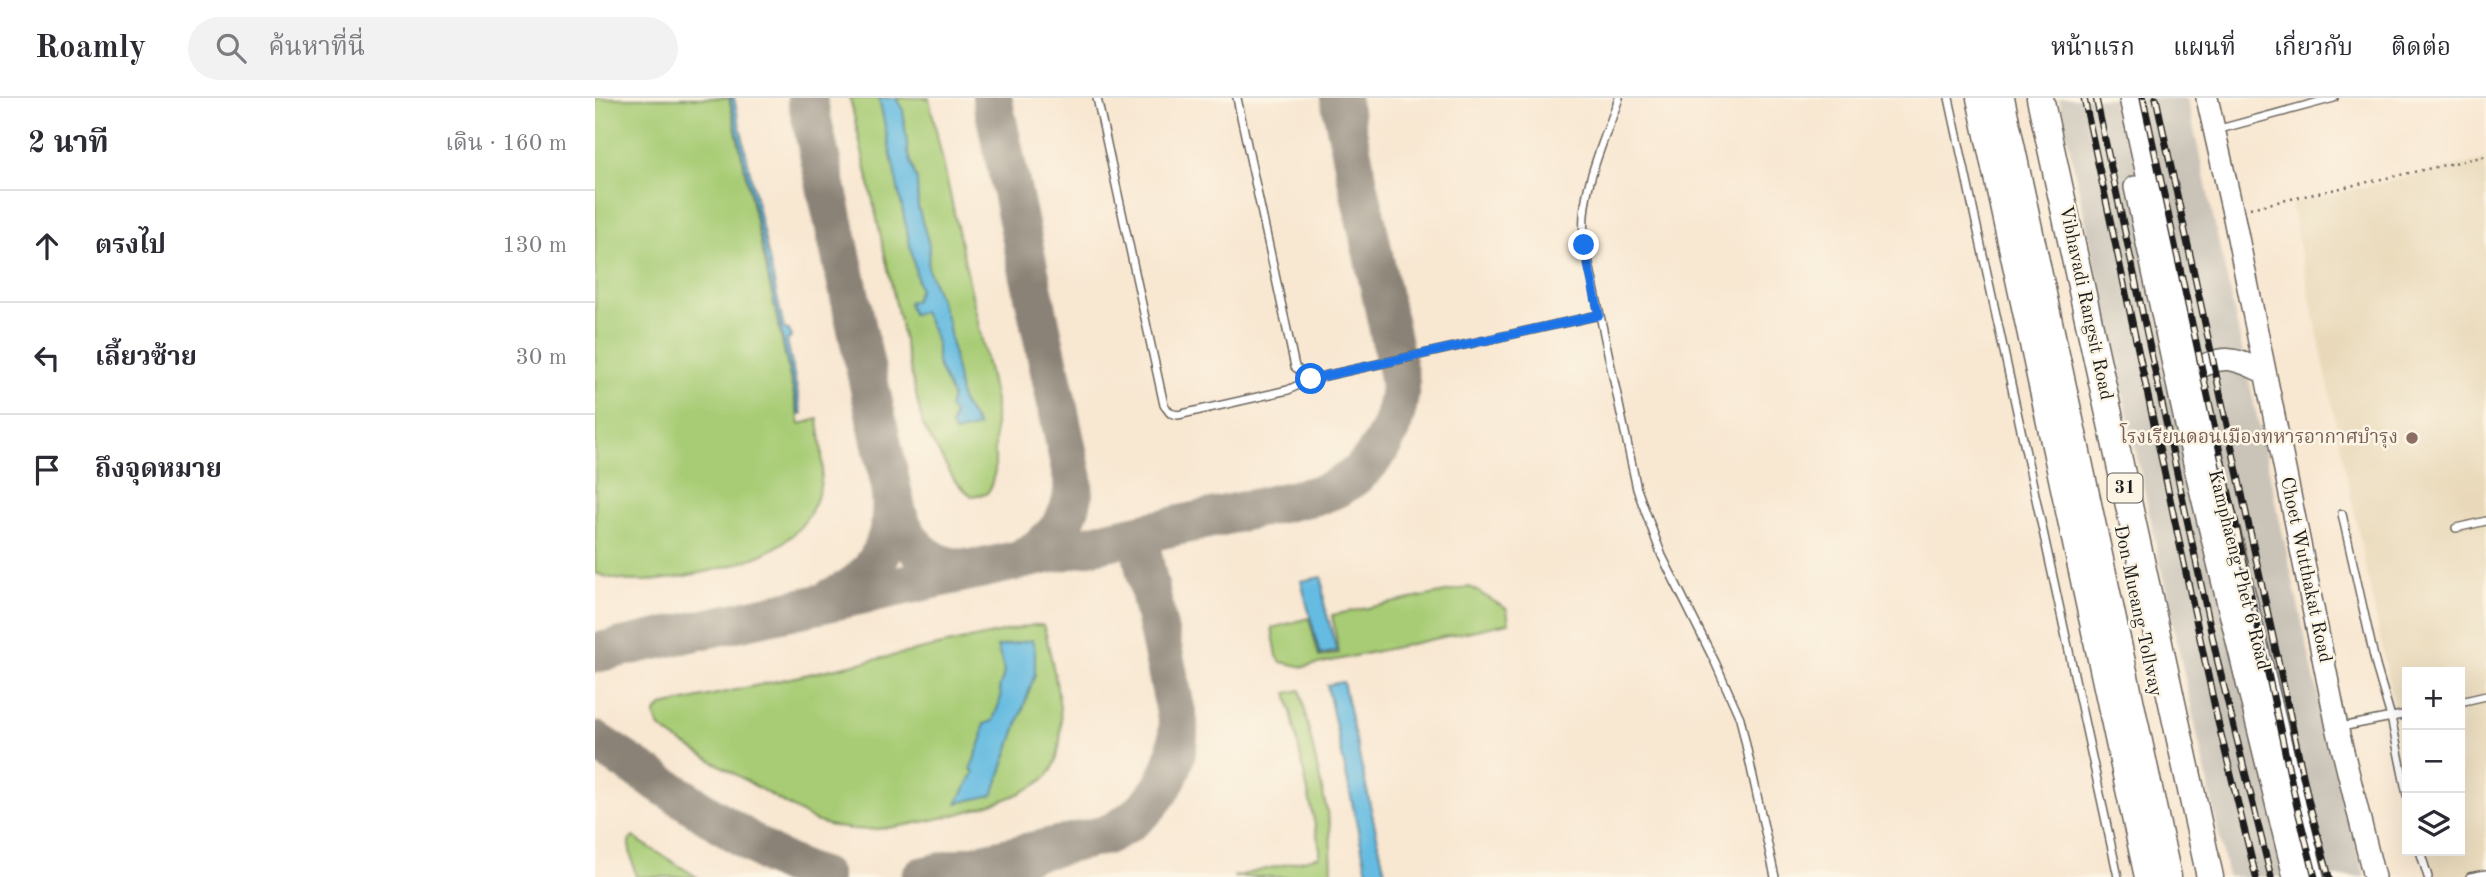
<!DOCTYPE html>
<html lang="th">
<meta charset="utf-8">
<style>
:root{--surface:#fff;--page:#f2f2f3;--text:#2b2b33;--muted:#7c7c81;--line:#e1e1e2}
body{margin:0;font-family:"Old Standard TT","Noto Serif Thai",serif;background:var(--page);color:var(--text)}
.controls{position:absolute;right:21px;bottom:21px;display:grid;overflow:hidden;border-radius:0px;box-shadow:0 7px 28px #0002}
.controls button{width:63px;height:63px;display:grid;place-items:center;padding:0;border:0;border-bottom:2px solid var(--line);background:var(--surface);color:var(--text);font:35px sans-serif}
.stop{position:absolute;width:21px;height:21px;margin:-16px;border:5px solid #1a73e8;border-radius:50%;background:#fff}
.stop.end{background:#1a73e8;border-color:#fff;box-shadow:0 2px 7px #0008}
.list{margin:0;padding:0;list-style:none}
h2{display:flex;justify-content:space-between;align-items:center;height:91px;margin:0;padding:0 28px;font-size:30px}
h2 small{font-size:23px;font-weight:400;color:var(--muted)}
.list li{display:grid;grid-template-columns:46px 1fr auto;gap:21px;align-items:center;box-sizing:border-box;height:112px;padding:0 28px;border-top:2px solid var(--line)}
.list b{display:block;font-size:26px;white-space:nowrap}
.list em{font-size:23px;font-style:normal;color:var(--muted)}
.icon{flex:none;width:38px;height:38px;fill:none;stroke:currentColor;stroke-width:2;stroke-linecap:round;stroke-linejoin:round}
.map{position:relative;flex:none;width:1891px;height:779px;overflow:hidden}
header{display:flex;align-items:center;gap:42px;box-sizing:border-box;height:98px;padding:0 35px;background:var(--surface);border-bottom:2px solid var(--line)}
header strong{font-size:33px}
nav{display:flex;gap:38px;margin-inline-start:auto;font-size:24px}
.search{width:490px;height:63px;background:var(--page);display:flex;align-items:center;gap:18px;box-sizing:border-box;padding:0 24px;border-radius:38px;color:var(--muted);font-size:26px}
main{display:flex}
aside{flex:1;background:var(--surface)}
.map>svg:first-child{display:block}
</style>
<header>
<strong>Roamly</strong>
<div class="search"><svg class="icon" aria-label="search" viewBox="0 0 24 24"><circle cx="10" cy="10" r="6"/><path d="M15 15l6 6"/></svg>ค้นหาที่นี่</div>
<nav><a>หน้าแรก</a><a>แผนที่</a><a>เกี่ยวกับ</a><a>ติดต่อ</a></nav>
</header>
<main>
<aside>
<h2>2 นาที<small>เดิน · 160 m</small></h2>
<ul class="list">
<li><svg class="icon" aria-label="ahead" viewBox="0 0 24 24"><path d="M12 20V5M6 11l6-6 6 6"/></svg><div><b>ตรงไป</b></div><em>130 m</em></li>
<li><svg class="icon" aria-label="left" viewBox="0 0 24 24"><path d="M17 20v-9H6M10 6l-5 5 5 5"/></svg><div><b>เลี้ยวซ้าย</b></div><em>30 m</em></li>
<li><svg class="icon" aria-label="arrive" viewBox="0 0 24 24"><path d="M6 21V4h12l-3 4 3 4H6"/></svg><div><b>ถึงจุดหมาย</b></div></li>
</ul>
</aside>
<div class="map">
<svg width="1891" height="779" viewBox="0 0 1891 779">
<rect width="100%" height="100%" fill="#fcf5e5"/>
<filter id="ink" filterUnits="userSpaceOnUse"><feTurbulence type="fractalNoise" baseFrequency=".0143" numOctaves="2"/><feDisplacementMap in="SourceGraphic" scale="14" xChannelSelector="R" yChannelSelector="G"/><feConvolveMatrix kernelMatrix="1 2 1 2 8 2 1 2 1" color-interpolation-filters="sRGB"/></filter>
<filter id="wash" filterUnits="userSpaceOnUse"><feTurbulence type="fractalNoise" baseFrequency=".00686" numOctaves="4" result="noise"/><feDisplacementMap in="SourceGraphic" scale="28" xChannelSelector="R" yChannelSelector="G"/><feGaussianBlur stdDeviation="1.57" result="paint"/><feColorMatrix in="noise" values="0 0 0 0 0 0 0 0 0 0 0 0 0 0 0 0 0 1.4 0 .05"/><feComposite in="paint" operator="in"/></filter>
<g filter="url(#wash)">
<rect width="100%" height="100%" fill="#f8e7d1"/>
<path fill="#e9d9ba" d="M1891 61V779H1837L1831 753H1865V574H1812V671L1696 106Z"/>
<path fill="#c9c3b8" d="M1464 0H1592L1737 661 1770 779H1633Z"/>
<path fill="#a7cc75" stroke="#627448" stroke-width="2" d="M0 0H134L205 326 223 321C225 339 229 357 227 375 221 445 159 465 100 476 67 483 33 488 0 475Z
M255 0H334L400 302V373L395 391 391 396 376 398 360 383 328 328Z
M875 489 912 511 914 525 709 569 686 564 682 558 677 530 714 520 724 559 744 555 737 517Z
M439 527H448L451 536C459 576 475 628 459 668 446 703 318 728 283 731 261 733 240 730 220 723L82 642C71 634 60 630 60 615L67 608Z
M705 592 735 727 737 772 732 779H638L725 758V751L692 595Z
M38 739 102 779H41L34 748V743Z"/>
<path fill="#65bbe1" stroke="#406c7e" stroke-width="2" d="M135 0H139L189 231 194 232 196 240 192 242 207 316H204Z
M284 0H301L308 12 313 54 322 83 323 109 334 147 333 171 353 224 366 302 383 329 360 335 356 329 359 316 354 310 357 298 342 265V248L337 232 328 214 317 216 313 204 320 203 324 190Z
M727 479 729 506 742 553 725 557 706 483Z
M437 542 440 552V576L398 697 362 705 379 675 376 670 387 641 389 626 398 623C401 610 409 602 404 589 413 574 407 564 402 549Z
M748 584 791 779H773L732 587Z"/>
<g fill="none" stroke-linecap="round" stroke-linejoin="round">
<path stroke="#8a8276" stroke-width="40" d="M212 0 302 416C314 450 339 472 376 471
M397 0 478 381C481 417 460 442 430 459
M238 499C280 482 300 442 296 398
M0 555 727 396C775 379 803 335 805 284L745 0
M0 643 177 758 208 773 227 779
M326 779 511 737C556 717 586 675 583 624L543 437"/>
</g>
</g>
<g filter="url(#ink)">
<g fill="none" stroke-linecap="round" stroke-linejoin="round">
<defs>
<path id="lane" d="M502 0 569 307 575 315 583 317 693 292 716 281 1004 217
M642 0 700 269 716 281
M1024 0C1008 47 982 97 990 147L1042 391 1067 458 1120 564 1145 620 1180 779
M1354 0 1523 779
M1621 32 1739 0
M1747 416 1781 568 1796 619 1812 697
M1861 430 1891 423
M1865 604 1891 598
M1746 629 1812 616
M1825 753 1833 779
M1875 779 1891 776"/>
<path id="secondary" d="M1535 0 1596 275 1718 779
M1612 0 1638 115 1742 629 1779 779
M1540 89 1601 374 1699 779
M1596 275C1625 255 1639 259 1670 275"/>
<path id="highway" d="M1385 0 1553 779
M1406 0 1573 779
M1445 0 1615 779"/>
</defs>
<use href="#lane" stroke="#69635b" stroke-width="10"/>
<use href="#secondary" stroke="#69635b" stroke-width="24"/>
<use href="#highway" stroke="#69635b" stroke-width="29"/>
<path stroke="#69635b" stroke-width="2.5" stroke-dasharray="2 5" stroke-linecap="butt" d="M1655 110 1891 58"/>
<use href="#lane" stroke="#fff" stroke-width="7"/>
<use href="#secondary" stroke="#fff" stroke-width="21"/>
<use href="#highway" stroke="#fff" stroke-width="26"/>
<defs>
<path id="rail" d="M1489 0 1623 624 1661 779
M1501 0 1623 565 1676 779
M1548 0 1702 709 1720 779
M1561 0 1714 705 1734 779"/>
</defs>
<use href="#rail" stroke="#1c1c1c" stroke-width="7"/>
<use href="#rail" stroke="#fcf5e5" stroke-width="4.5" stroke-dasharray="13" stroke-linecap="butt"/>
</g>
</g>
<g fill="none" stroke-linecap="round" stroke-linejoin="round" filter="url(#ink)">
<path stroke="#1a73e8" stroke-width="9" d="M716 281 1004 217 989 147"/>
</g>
<circle fill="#8d6e63" stroke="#fcf5e5" stroke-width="2.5" cx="1817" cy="340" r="7"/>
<g text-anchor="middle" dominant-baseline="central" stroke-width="5" stroke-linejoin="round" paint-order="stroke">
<rect fill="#fcf5e5" stroke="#5f5d58" stroke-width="2" x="1512.5" y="375.5" width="35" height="29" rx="5"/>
<g font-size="18" font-weight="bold" fill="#1c1c1c">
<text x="1530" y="390">31</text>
</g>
<g font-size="19" fill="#1c1c1c" stroke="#fcf5e5">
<text transform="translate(1490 205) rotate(78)">Vibhavadi Rangsit Road</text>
<text transform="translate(1643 472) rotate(76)">Kamphaeng Phet 6 Road</text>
<text transform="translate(1710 472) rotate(78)">Choet Wutthakat Road</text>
<text transform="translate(1542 513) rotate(78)">Don Mueang Tollway</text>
</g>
<g font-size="19" fill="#785e54" stroke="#fcf5e5" text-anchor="end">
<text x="1803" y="340">โรงเรียนดอนเมืองทหารอากาศบำรุง</text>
</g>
</g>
</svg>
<div class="controls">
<button>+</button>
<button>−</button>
<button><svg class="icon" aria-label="layers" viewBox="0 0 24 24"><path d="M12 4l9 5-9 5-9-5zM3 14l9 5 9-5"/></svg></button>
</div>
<div class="stop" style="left:716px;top:281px"></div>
<div class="stop end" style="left:989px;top:147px"></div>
</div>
</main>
